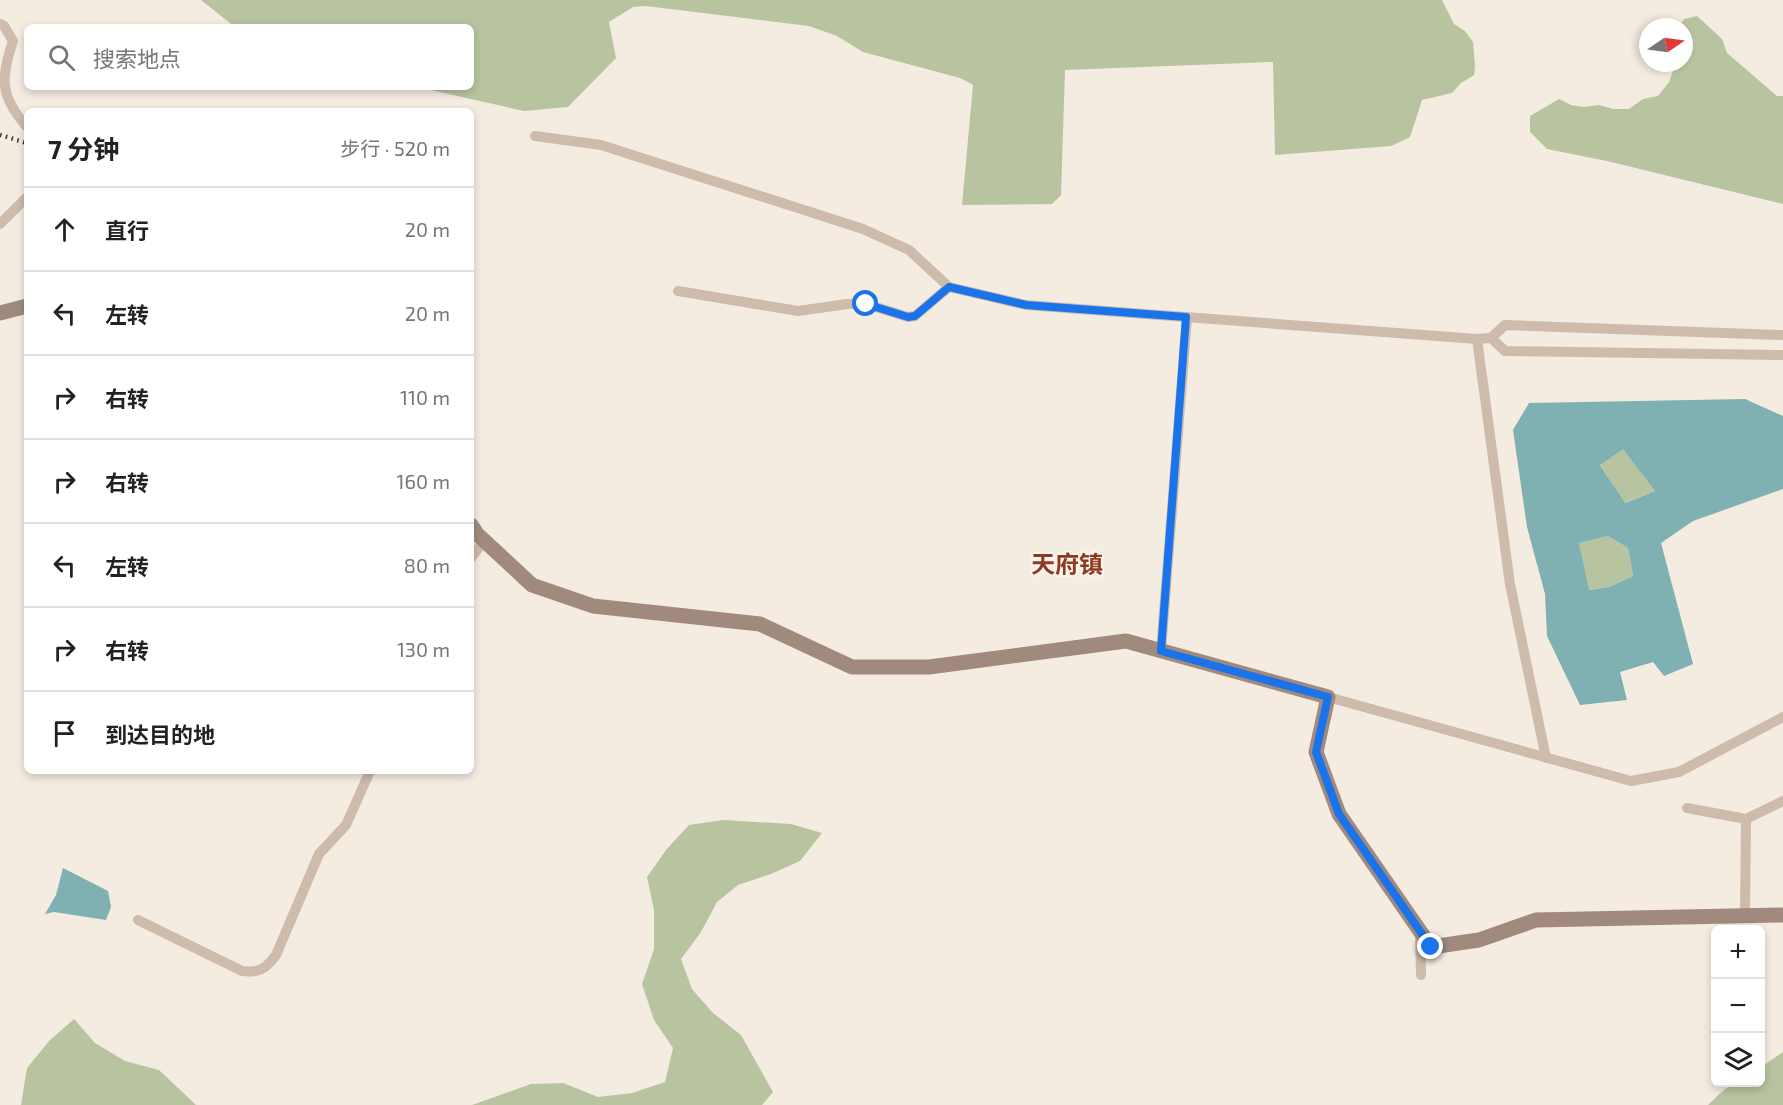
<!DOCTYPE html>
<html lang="zh">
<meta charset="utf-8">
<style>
:root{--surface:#fff;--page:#f6f6f6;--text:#222;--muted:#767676;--line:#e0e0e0}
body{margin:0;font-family:"Exo 2","Noto Sans SC",sans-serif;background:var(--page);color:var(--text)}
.controls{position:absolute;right:18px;bottom:18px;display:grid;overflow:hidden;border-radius:9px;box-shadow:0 3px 9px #0003}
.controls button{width:54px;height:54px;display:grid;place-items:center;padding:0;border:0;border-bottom:2px solid var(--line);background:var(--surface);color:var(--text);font:30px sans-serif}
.compass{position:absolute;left:1639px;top:18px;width:54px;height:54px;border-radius:50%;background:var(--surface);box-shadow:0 3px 9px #0003;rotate:77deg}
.stop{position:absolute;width:18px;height:18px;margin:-14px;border:4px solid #1a73e8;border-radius:50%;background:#fff}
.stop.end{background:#1a73e8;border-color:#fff;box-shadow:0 2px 6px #0008}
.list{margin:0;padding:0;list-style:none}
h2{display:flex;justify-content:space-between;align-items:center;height:78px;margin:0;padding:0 24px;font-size:26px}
h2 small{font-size:20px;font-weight:400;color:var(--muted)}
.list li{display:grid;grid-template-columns:39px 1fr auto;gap:18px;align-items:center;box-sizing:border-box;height:84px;padding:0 24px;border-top:2px solid var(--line)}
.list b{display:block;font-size:22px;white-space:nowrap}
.list em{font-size:20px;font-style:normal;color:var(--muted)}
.icon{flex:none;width:33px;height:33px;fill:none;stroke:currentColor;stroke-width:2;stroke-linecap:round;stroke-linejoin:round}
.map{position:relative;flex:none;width:1783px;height:1105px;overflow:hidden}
.search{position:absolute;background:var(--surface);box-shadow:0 3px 9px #0003;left:24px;top:24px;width:450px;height:66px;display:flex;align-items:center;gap:15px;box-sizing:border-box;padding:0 21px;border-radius:9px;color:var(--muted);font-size:22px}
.panel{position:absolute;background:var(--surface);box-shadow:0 3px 9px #0003;left:24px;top:108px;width:450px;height:666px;border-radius:9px}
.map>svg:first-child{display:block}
</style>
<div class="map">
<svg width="1783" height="1105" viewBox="0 0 1783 1105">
<rect width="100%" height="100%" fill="#f4ebe1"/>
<path fill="#b8c4a0" d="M201 0H1442L1454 24 1465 31 1473 42 1475 67 1474 75 1461 83 1452 93 1422 100 1410 137 1391 146 1275 155 1273 62 1065 70 1061 195 1052 204 962 205 973 85 960 78 863 52 837 36 809 26 646 6 633 7 609 22 616 58 568 107 524 111 417 87H471V27H235Z
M1697 16 1722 39 1727 53 1777 96H1783V204L1607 161 1547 149 1530 132V116L1559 99 1571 105 1584 107 1599 105 1613 109H1629L1643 99 1658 96 1669 82 1676 63H1684V27H1679L1684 19Z
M1623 448 1655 491 1624 503 1600 464Z
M1608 536 1628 548 1633 576 1609 587 1588 590 1579 543Z
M723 820 791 824 822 833 800 861 771 874 738 885 717 902 701 932 681 959 692 989 713 1013 741 1035 773 1092 762 1105H472L531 1084 563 1083 598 1097 632 1093 665 1082 673 1048 654 1020 642 984 654 949V910L647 877 666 850 689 825Z
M74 1019 95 1043 125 1061 159 1070 196 1105H21L27 1068 50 1040Z
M1783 1052V1105H1708C1730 1084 1731 1082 1760 1082L1761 1067Z"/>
<path fill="#7fb0b2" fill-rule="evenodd" d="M1745 399 1783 416V489L1693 521 1661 543 1693 664 1664 676 1653 662 1620 672 1627 700 1580 705 1547 636 1545 594 1527 527 1513 430 1529 403ZM1623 449 1655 491 1625 503 1600 465ZM1608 536 1628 548 1633 576 1609 587 1589 590 1579 543Z
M63 868 108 891 111 907 106 920 54 912 45 914 56 895Z"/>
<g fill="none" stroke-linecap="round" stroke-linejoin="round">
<path stroke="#cdbbac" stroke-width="10" d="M0 24 4 26 13 41C0 79 0 96 27 127
M535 136 601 145 863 229 909 250 949 287
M0 224 27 197
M678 291 798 311 847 304H866L908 317 915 316 949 287 1026 305 1477 339 1491 338 1505 325 1783 335
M1491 338 1505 351 1783 355
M1477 339 1510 584 1546 758
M471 558 484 541
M1161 651 1187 317
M1328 697 1631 781 1679 772 1783 717
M1687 808 1746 819 1783 801
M1745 916 1746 819
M138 920 242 971C259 973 266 969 276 955L319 854 346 825 370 771
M1420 932 1421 975"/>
<path stroke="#a18a7d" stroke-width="15" d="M0 313 27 306
M471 525 477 534 532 585 593 606 760 624 852 667H929L1126 641 1328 697 1316 752 1339 814 1431 947 1479 940 1536 920 1783 915"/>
<path stroke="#3b302b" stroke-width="4.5" stroke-dasharray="1.5 4.5" stroke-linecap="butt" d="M0 135 27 143"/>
</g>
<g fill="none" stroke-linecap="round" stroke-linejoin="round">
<path stroke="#1a73e8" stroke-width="8" d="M866 304 908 317 915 316 949 287 1026 305 1186 317 1161 651 1328 697 1316 752 1339 814 1431 947"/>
</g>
<g text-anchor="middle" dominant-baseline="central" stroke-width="4.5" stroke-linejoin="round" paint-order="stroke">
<g font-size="24" font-weight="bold" fill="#8c3b22" stroke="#fbf5ee">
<text x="1067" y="563">天府镇</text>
</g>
</g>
</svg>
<div class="controls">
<button>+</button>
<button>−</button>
<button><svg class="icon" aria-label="layers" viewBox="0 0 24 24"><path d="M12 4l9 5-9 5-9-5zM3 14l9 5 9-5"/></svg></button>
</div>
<svg class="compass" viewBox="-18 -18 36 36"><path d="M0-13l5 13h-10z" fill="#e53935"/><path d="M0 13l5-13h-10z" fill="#767676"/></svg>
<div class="stop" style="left:866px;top:304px"></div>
<div class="stop end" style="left:1431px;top:947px"></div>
<div class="search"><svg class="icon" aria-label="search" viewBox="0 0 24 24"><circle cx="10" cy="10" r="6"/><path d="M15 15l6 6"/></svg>搜索地点</div>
<section class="panel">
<h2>7 分钟<small>步行 · 520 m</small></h2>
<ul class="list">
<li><svg class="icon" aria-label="ahead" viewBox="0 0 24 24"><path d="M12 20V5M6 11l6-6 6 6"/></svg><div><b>直行</b></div><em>20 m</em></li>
<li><svg class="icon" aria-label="left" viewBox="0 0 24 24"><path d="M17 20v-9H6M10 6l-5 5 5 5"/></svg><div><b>左转</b></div><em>20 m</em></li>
<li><svg class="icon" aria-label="right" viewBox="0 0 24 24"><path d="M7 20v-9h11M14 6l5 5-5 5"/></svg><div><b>右转</b></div><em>110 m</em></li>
<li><svg class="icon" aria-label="right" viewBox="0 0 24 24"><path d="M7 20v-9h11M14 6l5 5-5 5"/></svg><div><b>右转</b></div><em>160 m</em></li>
<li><svg class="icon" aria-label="left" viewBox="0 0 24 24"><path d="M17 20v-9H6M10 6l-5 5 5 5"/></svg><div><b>左转</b></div><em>80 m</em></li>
<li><svg class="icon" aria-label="right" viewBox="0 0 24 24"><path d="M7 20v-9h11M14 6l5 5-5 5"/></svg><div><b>右转</b></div><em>130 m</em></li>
<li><svg class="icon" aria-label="arrive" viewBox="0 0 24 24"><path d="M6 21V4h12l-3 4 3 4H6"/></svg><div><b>到达目的地</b></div></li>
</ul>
</section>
</div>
